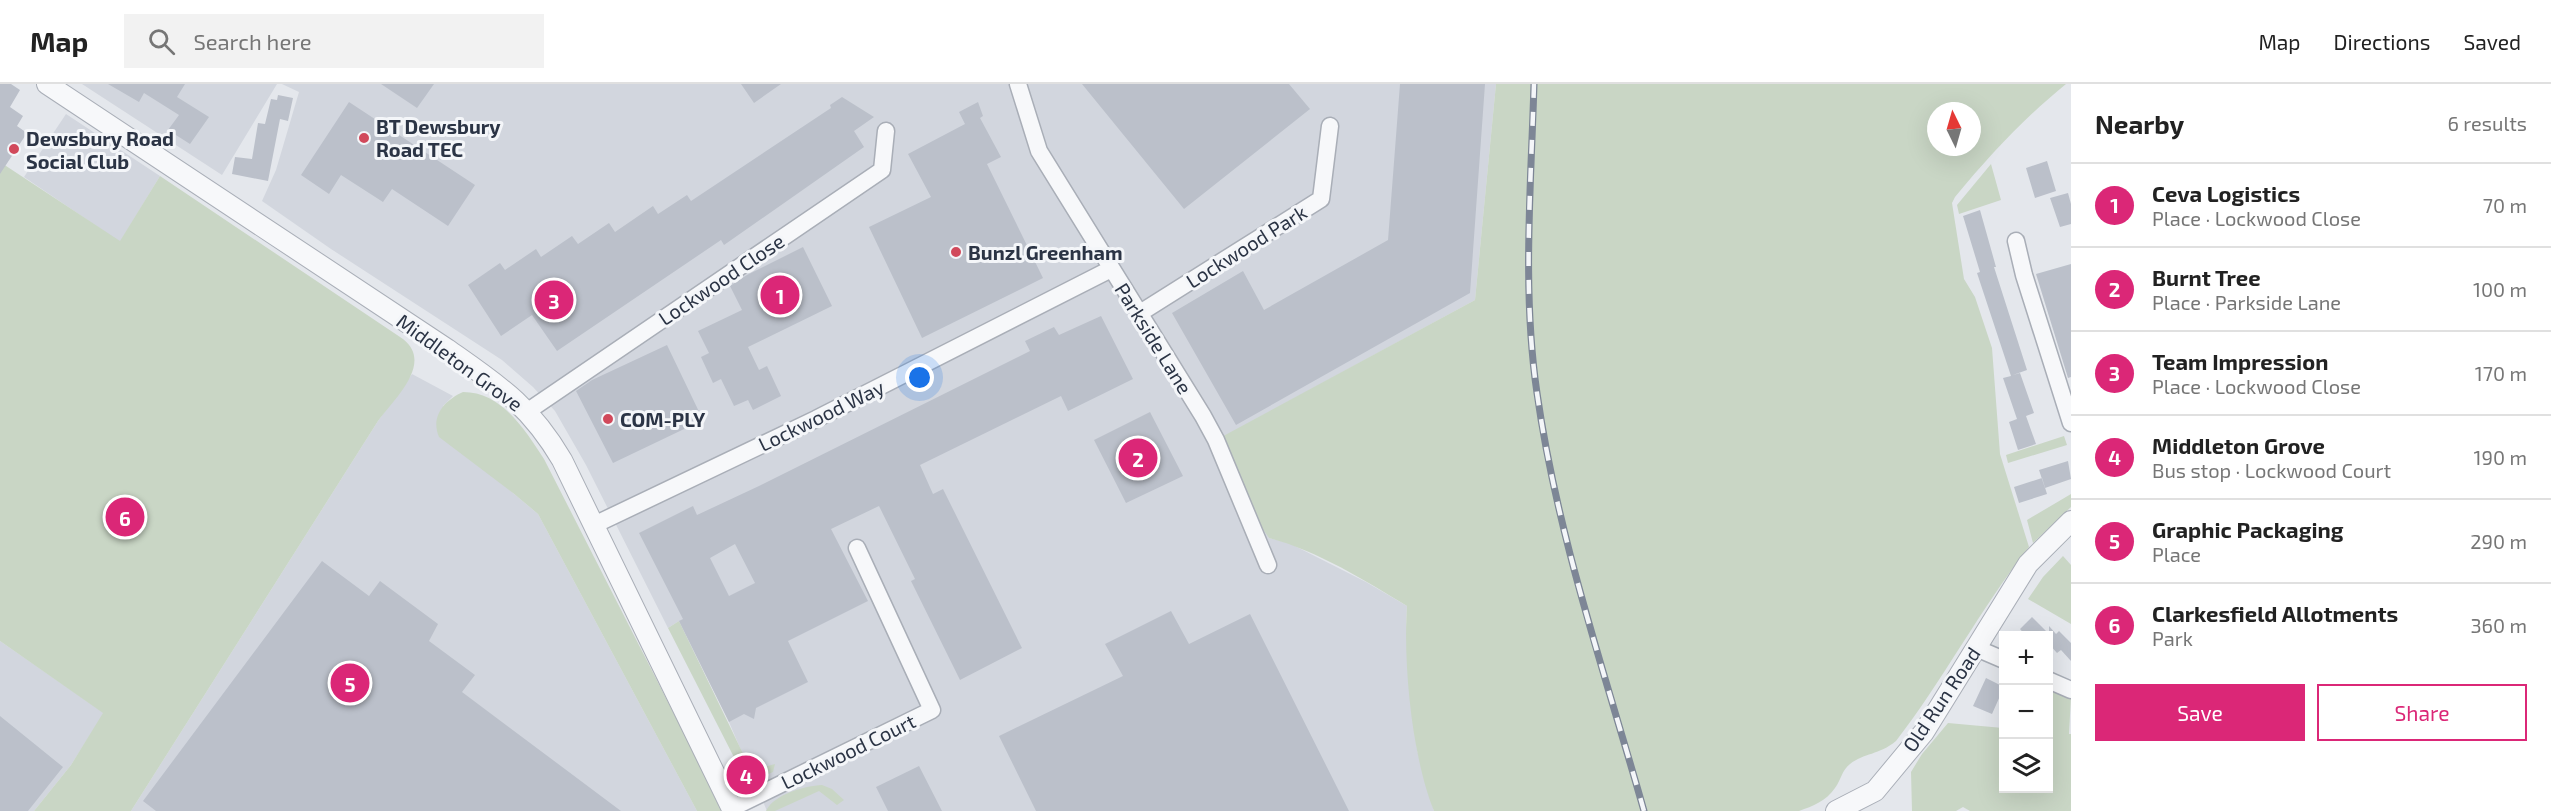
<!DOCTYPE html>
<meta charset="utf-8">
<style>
:root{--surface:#fff;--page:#f2f2f2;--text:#222;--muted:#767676;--line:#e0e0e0;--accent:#db2777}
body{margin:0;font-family:"Exo 2",sans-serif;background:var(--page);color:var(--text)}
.controls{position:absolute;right:18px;bottom:18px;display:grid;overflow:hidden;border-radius:0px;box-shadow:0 6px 24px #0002}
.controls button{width:54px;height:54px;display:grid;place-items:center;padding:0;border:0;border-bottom:2px solid var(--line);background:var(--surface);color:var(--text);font:30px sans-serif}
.compass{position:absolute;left:1927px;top:18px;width:54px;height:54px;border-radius:50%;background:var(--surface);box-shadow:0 6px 24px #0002;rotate:355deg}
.you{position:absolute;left:920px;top:294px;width:21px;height:21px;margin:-15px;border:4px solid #fff;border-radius:50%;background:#1a73e8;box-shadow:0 0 0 9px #1a73e833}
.badge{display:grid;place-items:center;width:39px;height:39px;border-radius:50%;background:var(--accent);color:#fff;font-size:20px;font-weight:700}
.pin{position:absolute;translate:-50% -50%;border:3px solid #fff;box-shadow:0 2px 6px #0006}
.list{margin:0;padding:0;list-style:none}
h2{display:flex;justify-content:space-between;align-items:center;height:78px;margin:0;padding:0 24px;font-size:26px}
h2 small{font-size:20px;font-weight:400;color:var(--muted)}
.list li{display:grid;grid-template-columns:39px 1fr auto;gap:18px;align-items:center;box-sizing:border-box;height:84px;padding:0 24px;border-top:2px solid var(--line)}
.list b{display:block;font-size:22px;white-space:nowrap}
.list p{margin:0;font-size:20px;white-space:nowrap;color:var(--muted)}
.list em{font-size:20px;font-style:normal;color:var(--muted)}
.actions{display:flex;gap:12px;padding:18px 24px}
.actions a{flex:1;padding:14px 0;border:2px solid var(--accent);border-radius:0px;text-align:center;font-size:21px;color:var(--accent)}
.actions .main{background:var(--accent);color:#fff}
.icon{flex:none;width:33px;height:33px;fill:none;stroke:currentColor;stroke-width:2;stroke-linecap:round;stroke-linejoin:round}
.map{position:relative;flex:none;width:2071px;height:727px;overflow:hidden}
header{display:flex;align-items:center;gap:36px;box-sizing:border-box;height:84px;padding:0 30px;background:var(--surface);border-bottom:2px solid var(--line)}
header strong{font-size:28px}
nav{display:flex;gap:33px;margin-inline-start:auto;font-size:21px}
.search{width:420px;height:54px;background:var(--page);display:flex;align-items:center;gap:15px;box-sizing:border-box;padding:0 21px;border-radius:0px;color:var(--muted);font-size:22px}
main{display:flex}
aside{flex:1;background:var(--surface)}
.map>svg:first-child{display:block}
</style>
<header>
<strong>Map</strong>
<div class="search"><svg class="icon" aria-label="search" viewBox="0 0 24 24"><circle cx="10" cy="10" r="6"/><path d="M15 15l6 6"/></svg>Search here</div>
<nav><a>Map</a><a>Directions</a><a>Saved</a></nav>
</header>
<main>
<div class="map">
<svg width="2071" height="727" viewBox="0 0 2071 727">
<rect width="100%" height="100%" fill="#e4e7ec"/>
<path fill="#d2d6de" d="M82 0H277L222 91Z
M282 0H1496L1475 216 1216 357 1269 454 1289 459 1366 498 1407 522 1406 538 1417 666 1434 727H767L729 638 679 537 668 544 586 381 555 327 533 303 502 276 331 165 262 117 276 86 299 8Z
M66 30 160 92 120 158 24 93Z
M412 290 453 312 443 322 513 409 538 430 697 727H131L378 337Z
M0 557 104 629 71 681 34 727H0Z"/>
<path fill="#c9d6c5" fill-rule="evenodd" d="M1496 0H2066C2022 36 1991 70 1955 113L1952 119 1964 195 1975 213 1992 264 2000 370 2029 463C1980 525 1944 595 1896 657 1879 671 1864 669 1850 680 1842 686 1841 696 1835 704 1826 717 1813 722 1799 727H1434C1412 673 1403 580 1407 522 1364 496 1318 467 1269 454L1240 412 1216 356 1475 216ZM1936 27H1972V63H1936Z
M0 78 120 157 160 92 403 255C434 279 394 315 378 337L131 727H34L71 681 103 629 0 557Z
M1991 80 2001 116 1959 130 1957 121Z
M463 308C502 308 525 346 544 375L692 665 721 727H697L538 430 513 409 439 353C430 332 445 316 463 308Z
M2064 352 2067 361 2008 379 2006 371Z
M2071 410V423L2033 459 2027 436Z
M2063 472 2071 481V540L2028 515 2043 493Z
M679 537 749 682 760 684 775 680 773 688C760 694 751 695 740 685L668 544Z
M2049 604 2071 613 2069 650H2071V727H1970L1963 723 1956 727H1912L1911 688 1922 670 1948 639 2003 644 2004 704H2048Z
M822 701 832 705 844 716 837 721 819 707 775 727H766C774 710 805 702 822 701Z"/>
<path fill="#bbc0ca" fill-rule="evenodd" d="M0 0H11L20 6 10 23 23 32 17 42 27 49 0 90Z
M108 0H185L177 13 209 33 190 60 168 46 179 31 144 9 139 18Z
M381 0H434L417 24Z
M741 0H781L754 19Z
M1082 0H1289L1310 25 1184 125Z
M1400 0H1485L1470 209 1236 341 1172 229 1243 187 1264 226 1388 156Z
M278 11 293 14 288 37 280 35 268 97 232 90 235 73 252 75 258 39 265 40 271 15 277 16Z
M842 13 874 33 854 47 864 63 724 161 721 156 557 267 532 231 501 252 468 201 500 179 505 186 536 165 541 173 572 152 578 160 609 139 615 148 653 122 658 130 687 111 691 117 831 24 830 21Z
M349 18 475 101 448 142 392 105 383 118 341 91 329 110 301 91Z
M978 18 983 32 980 34 1001 73 987 80 1043 194 922 254 869 143 931 113 908 70 965 40 959 28Z
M2047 77 2056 107 2035 114 2026 84Z
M2068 109 2071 120V140L2060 143 2050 114Z
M1980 126 1996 183H1994L2027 286 2013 291 2020 289 2034 329 2026 332 2036 360 2018 366 2009 338 2017 335 2003 294 2011 292 1977 189 1980 188 1963 132Z
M803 163 832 222 748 263 759 286 767 282 781 312 753 326 748 316 734 322 721 295 713 299 701 273 709 269 698 247 742 226 730 202 747 191Z
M2071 180V293L2068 294 2036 190Z
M1101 232 1133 295 1068 327 1061 312 920 381 933 410 943 405 1022 564 960 596 911 497 915 495 879 422 831 445 868 517 788 557 808 598 756 624 754 635 744 630 729 638 679 537 683 535 639 449 693 422 697 431 759 402 1030 267 1025 257 1054 243 1059 251ZM735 460 755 499 729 512 710 474Z
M667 261 703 336 613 379 576 307 592 296Z
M1150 328 1183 392 1126 419 1094 356Z
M2068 377 2071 395 2045 404 2039 386Z
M2042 394 2047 410 2019 419 2014 403Z
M322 477 369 512 380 497 438 540 429 557 475 591 462 608 621 727H156L143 717Z
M1171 527 1189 560 1250 530 1349 727H1036L999 652 1123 592 1105 560Z
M2032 533 2049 550V542L2056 550 2059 547 2071 559V577L2061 566 2057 569 2049 560V552H2026L2020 545Z
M1986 594 2004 603 1992 630 1973 622Z
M0 632 63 683 28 727H0Z
M919 682 942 727H888L876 703Z"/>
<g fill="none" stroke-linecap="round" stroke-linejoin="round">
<defs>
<path id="minor" d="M1018 0 1039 67 1203 332 1216 356 1268 481
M2016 157 2024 191 2071 339
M1140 229 1321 115 1330 42
M528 327 882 86 886 47
M594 441 816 335 1111 185
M1976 564 2004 576
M2048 596 2071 606
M732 724 932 626 857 464"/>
<path id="tertiary" d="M47 0 447 265C498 301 529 320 562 376L733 727
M1836 727 1875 707 1924 648 2028 480 2071 437"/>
</defs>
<use href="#minor" stroke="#a9aeb7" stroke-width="19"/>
<use href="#tertiary" stroke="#a9aeb7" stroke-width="22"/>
<use href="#minor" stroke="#f7f8fa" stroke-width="16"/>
<use href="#tertiary" stroke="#f7f8fa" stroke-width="20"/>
<defs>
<path id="rail" d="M1534 0C1531 102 1522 207 1537 309 1557 451 1605 589 1644 727"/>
</defs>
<use href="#rail" stroke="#7d8696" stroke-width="7"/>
<use href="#rail" stroke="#f4f6f9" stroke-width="4.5" stroke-dasharray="14" stroke-linecap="butt"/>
</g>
<g fill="#d1495b" stroke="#f4f6f9" stroke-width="2">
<circle cx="364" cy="54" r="6"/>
<circle cx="14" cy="65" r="6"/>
<circle cx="956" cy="168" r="6"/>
<circle cx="608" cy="335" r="6"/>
</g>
<g text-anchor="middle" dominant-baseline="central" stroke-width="6" stroke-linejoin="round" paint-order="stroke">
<g font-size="20" font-weight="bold" fill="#2b3445" stroke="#f4f6f9" text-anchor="start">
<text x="376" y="42">BT Dewsbury<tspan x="376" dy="23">Road TEC</tspan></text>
<text x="26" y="54">Dewsbury Road<tspan x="26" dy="23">Social Club</tspan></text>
<text x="968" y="168">Bunzl Greenham</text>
<text x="620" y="335">COM-PLY</text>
</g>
<g font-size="20" fill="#2b3445" stroke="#f4f6f9">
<text transform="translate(1246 162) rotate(-32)">Lockwood Park</text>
<text transform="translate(721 195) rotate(-34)">Lockwood Close</text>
<text transform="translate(1154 254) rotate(58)">Parkside Lane</text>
<text transform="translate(460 278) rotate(36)">Middleton Grove</text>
<text transform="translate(821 331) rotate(-26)">Lockwood Way</text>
<text transform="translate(1941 615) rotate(-56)">Old Run Road</text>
<text transform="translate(848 667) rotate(-26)">Lockwood Court</text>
</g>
</g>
</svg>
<div class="controls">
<button>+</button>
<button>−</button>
<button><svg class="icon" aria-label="layers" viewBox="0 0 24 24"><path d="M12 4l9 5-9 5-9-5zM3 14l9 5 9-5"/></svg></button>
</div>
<svg class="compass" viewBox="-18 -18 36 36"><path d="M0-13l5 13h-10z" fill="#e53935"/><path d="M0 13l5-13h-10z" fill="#767676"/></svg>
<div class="you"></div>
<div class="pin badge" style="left:780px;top:211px">1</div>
<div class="pin badge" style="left:1138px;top:374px">2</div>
<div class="pin badge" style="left:554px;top:216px">3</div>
<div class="pin badge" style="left:746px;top:691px">4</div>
<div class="pin badge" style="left:350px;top:599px">5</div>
<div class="pin badge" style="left:125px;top:433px">6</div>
</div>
<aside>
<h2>Nearby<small>6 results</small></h2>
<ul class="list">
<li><span class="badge">1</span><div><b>Ceva Logistics</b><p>Place · Lockwood Close</p></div><em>70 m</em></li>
<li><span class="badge">2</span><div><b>Burnt Tree</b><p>Place · Parkside Lane</p></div><em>100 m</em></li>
<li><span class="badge">3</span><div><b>Team Impression</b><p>Place · Lockwood Close</p></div><em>170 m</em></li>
<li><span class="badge">4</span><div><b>Middleton Grove</b><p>Bus stop · Lockwood Court</p></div><em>190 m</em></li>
<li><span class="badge">5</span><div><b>Graphic Packaging</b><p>Place</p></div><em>290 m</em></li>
<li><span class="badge">6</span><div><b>Clarkesfield Allotments</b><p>Park</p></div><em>360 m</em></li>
</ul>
<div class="actions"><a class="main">Save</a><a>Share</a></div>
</aside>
</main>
